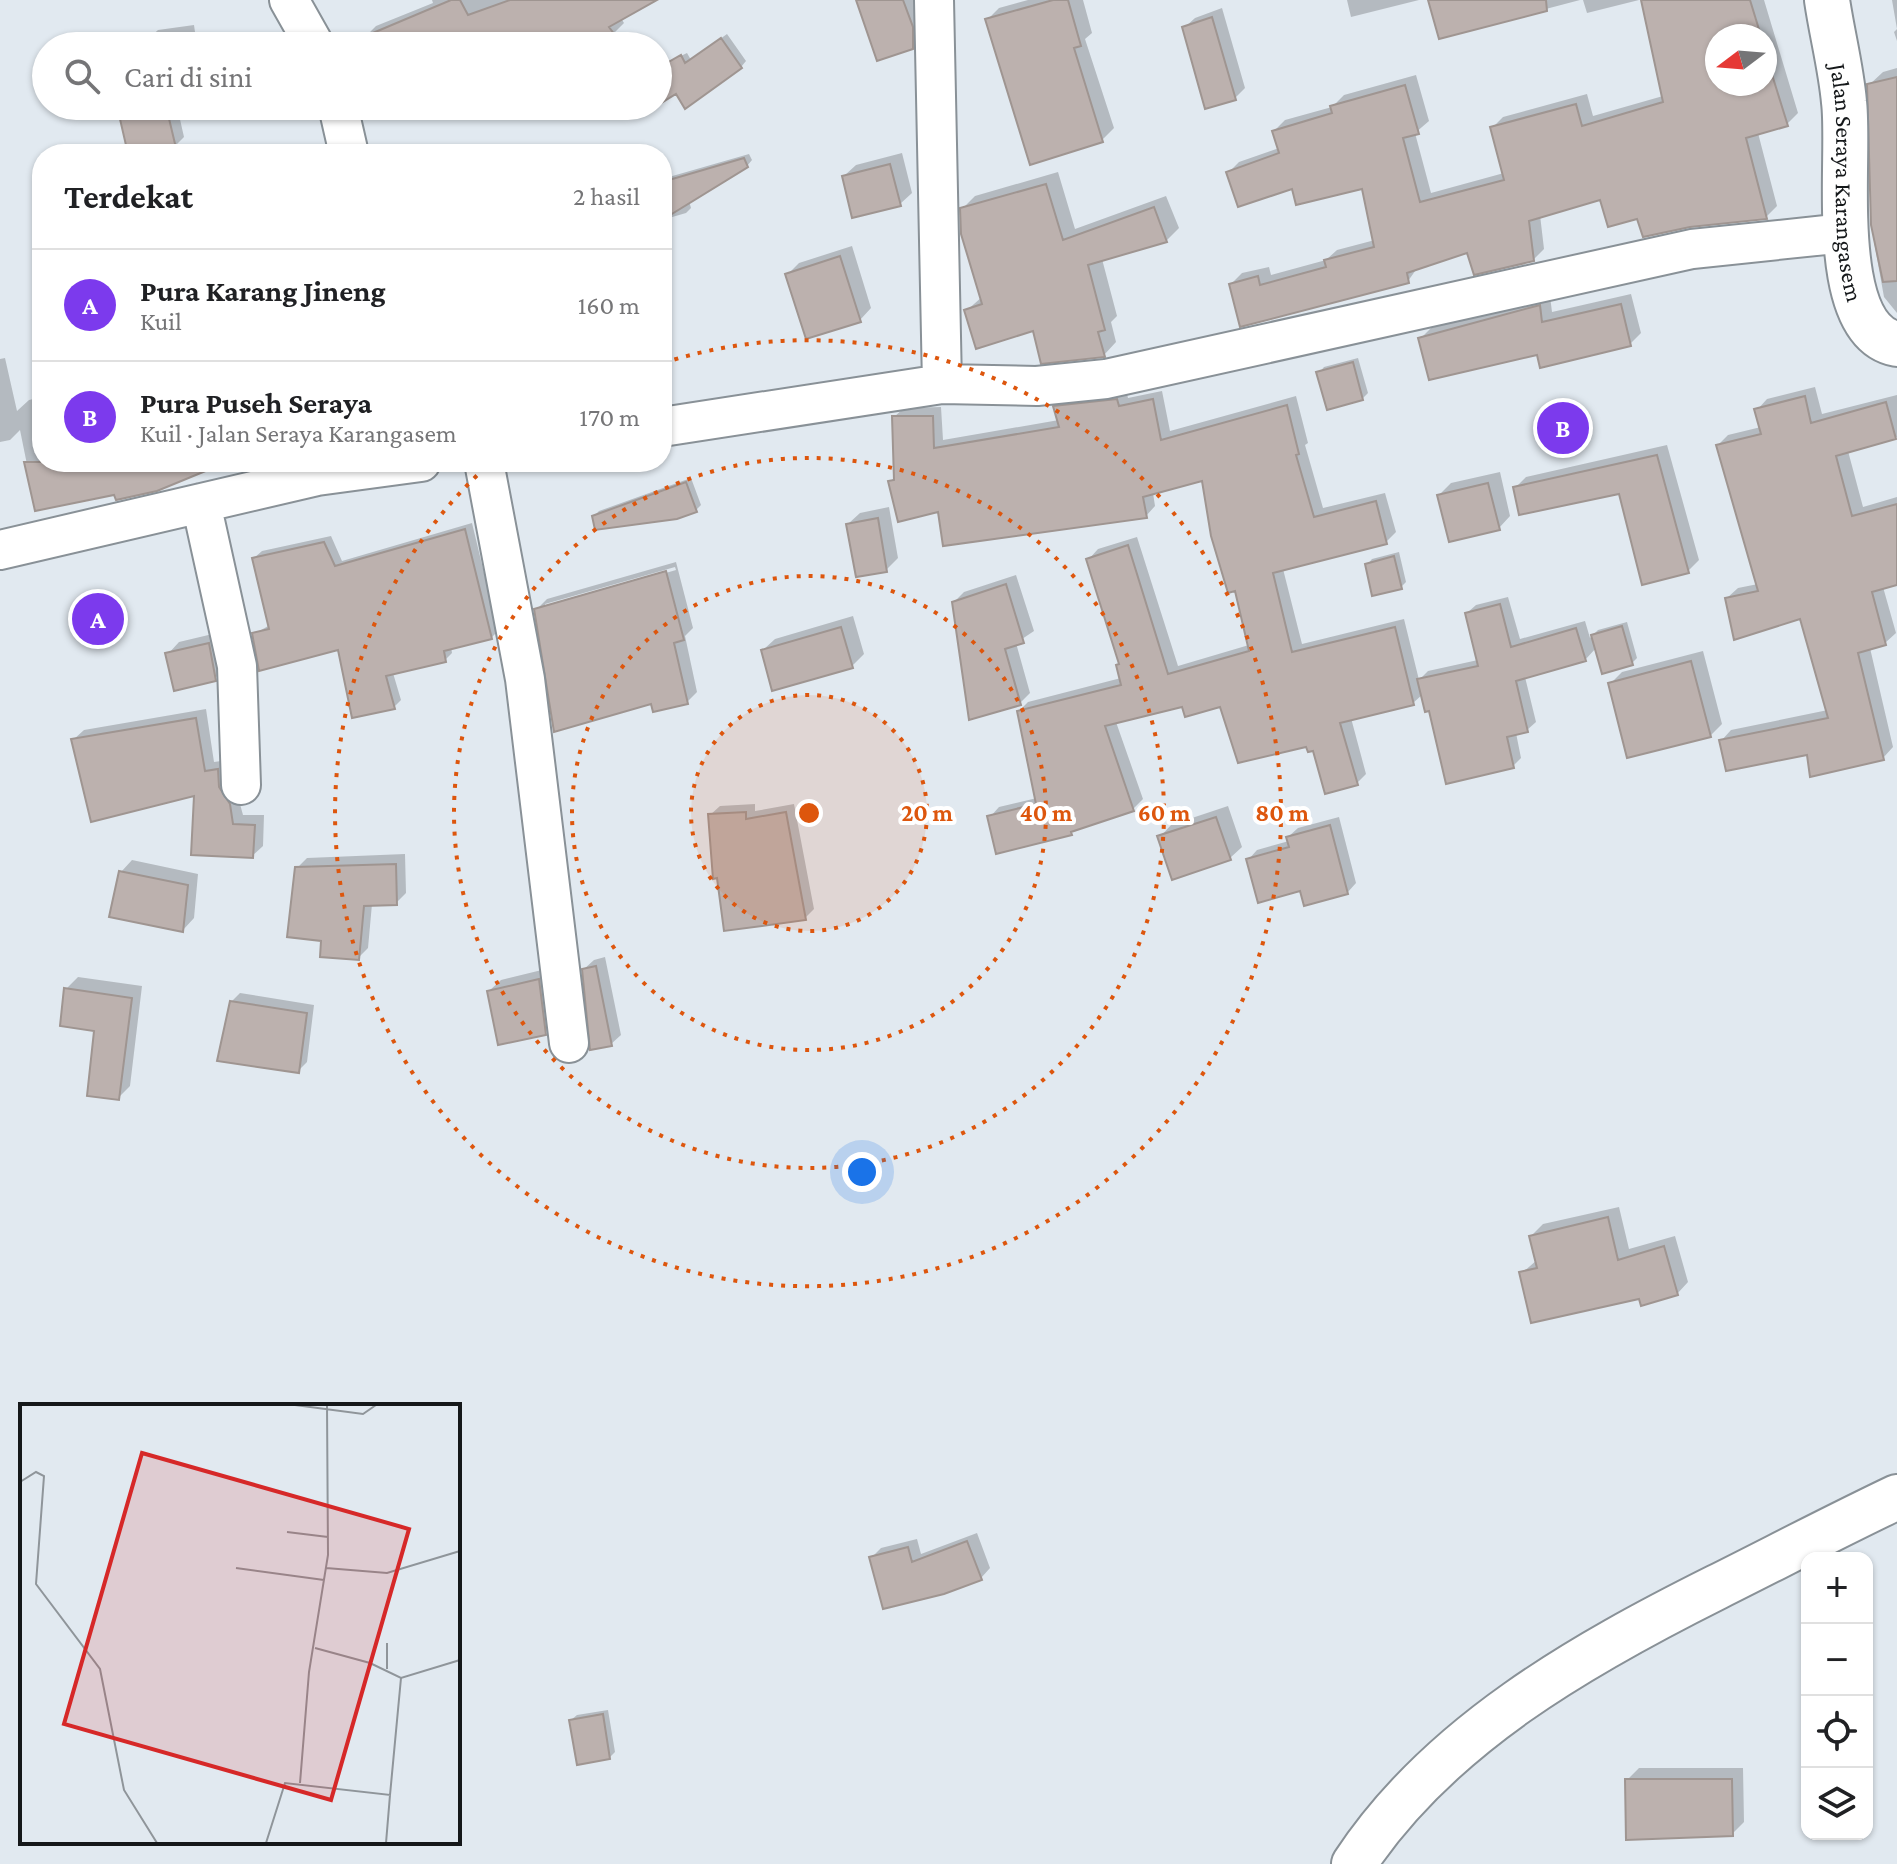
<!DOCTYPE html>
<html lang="id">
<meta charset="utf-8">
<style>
:root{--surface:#fff;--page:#f2f2f2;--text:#202124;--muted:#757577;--line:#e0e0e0;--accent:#7c3aed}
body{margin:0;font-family:"Crimson Pro",serif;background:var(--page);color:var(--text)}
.controls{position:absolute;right:24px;bottom:24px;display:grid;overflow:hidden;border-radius:16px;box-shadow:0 2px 6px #0004}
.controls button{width:72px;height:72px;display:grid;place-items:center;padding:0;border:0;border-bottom:2px solid var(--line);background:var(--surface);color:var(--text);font:40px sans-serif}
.compass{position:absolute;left:1705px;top:24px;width:72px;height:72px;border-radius:50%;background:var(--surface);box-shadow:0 2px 6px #0004;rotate:254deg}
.you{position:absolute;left:862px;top:1172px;width:28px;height:28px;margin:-20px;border:6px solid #fff;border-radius:50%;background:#1a73e8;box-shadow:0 0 0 12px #1a73e833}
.badge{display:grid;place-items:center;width:52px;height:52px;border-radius:50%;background:var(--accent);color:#fff;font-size:26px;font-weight:700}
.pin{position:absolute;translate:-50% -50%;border:4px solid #fff;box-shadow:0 2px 8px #0006}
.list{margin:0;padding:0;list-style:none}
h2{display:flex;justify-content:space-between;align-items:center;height:104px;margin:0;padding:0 32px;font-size:34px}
h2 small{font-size:26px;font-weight:400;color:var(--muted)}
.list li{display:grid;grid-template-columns:52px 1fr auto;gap:24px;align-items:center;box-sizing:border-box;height:112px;padding:0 32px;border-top:2px solid var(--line)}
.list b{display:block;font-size:30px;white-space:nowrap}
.list p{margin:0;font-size:26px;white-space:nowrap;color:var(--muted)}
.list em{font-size:26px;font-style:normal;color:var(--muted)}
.icon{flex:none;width:44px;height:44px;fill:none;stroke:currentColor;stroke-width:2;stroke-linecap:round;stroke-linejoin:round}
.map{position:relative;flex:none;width:1897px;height:1864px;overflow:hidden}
.search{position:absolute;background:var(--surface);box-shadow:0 2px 6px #0004;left:32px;top:32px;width:640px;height:88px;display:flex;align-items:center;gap:20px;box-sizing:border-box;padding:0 28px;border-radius:44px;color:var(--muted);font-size:30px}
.panel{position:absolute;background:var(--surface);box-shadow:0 2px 6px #0004;left:32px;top:144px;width:640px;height:328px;border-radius:32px}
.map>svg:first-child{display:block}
</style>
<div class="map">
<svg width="1897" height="1864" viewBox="0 0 1897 1864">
<rect width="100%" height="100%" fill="#e1e9f0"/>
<path fill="#0003" fill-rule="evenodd" d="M432 0H656L621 18 624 23 614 33 574 46H369L365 37 376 26 433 3Z
M858 0H918L924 35 912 47Z
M1028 0H1083L1092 33 1085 39 1114 128 1102 140 987 20 999 8Z
M1347 0H1419L1351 17Z
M1430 0H1580L1440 37Z
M1583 0H1639L1587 13Z
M1643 0H1764L1798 113 1787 124 1758 133 1777 206 1766 217 1639 216 1601 198 1540 215 1544 249 1533 260 1469 250 1418 267 1408 281 1242 324 1231 284 1242 273 1269 267 1271 275 1326 260 1337 250 1375 240 1363 187 1293 186 1228 173 1239 162 1279 148 1274 131 1285 120 1332 107 1344 95 1416 75 1429 121 1415 133 1431 193 1504 173 1492 128 1503 117 1587 94 1593 116 1663 96ZM1717 36H1765V84H1717Z
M1892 0H1897V41L1894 32 1897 29Z
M1222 8 1245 88 1235 98 1184 28 1195 18Z
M194 25 197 46H149L148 39 158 30Z
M727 34 746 61 741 67 686 106 677 92 658 88V67L687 53 691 60Z
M1897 68V313L1884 297 1873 236 1869 85 1883 72Z
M119 106H197L179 115 184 137 175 146 140 154H130Z
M902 153 912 193 900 204 844 176 856 165Z
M749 154 752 160 747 166 689 201 691 208 686 213 662 220V179Z
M1058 172 1075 229 1166 196 1179 228 1166 241 1102 259 1117 316 1111 322 1116 342 1104 355 1034 328 966 311 982 297 962 209 975 196Z
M852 246 871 308 860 320 787 275 799 263Z
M1631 294 1641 333 1630 344 1420 339 1431 328 1550 296 1552 312Z
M5 358 17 411 29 400 42 397V462H199L200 466 187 479 117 498 115 493 36 509 20 430 10 440 0 442V359Z
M1358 358 1368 393 1362 399 1319 373 1324 367Z
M1815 387 1822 414 1897 395V437L1848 451 1863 507 1897 497V583L1883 587 1896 633 1885 643 1870 648 1893 747 1883 758 1721 741 1731 730 1828 710 1801 616 1727 598 1738 588 1758 584 1718 445 1728 435 1761 427 1757 410 1767 399Z
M1126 390 1128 398 1162 391 1170 431 1296 396 1308 443 1305 445 1323 508 1385 493 1396 532 1386 542 1283 569 1302 644 1404 619 1419 680 1428 671 1478 660 1467 613 1476 605 1508 597 1520 639 1585 621 1590 638 1598 630 1627 622 1637 658 1632 663 1596 648 1585 660 1525 677 1536 722 1527 730 1516 733 1521 758 1513 766 1431 709 1423 694 1413 703 1351 718 1366 774 1357 783 1308 745 1221 704 1184 705 1116 722 1143 799 1133 809 1076 828 1071 833 990 817 999 807 1037 798 1019 711 1028 702 1121 678V662L1089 559 1098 549 1137 537 1178 666 1249 645 1236 589 1204 478 1153 493 1155 506 1146 516 890 482 896 476 894 417 904 408 941 407 943 440 1059 420 1055 407 1065 398Z
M1667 445 1699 560 1688 571 1620 491 1515 488 1526 477Z
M1500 472 1510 516 1499 528 1439 495 1451 483Z
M691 478 701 505 696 510 594 516 599 511Z
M889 507 898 558 886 570 848 524 860 513Z
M472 523 498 631 491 638 451 647 452 653 445 660 393 673 401 700 394 707 339 647 254 634 270 625 254 558 262 551 331 536 342 561Z
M1399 552 1406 582 1401 587 1367 565 1372 559Z
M676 562 693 628 685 636 697 692 687 702 652 701 536 610 547 599ZM675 567 676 570 545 608V604Z
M1016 575 1034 631 1016 643 1030 693 1020 703 954 602 964 592Z
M853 616 864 654 852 666 763 650 775 639Z
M221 632 226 668 214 679 168 654 179 642Z
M1703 651 1722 724 1710 736 1611 683 1622 672Z
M206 709 214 762 228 760 243 815H264L263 846 252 856 196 793 73 740 84 730Z
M755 804V811L794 804 814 909 805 918 710 815 720 806Z
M1228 806 1242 847 1230 858 1160 837 1171 825Z
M1339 817 1356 883 1347 893 1302 889 1248 860 1257 850 1289 841 1288 837 1298 828Z
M405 854 406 893 396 903 372 904 368 948 358 958 323 940 297 868 307 858Z
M132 860 198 874 194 918 183 930 121 872Z
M605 957 621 1035 611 1044 584 969 594 960Z
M550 968 557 1021 545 1033 489 991 501 980Z
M78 977 142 986 130 1086 118 1098 97 1029 66 989Z
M240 993 314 1005 307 1062 298 1071 231 1002Z
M1619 1207 1629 1249 1675 1236 1688 1282 1677 1294 1522 1273 1537 1260 1531 1236 1543 1224Z
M977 1533 990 1568 981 1578 871 1558 881 1548 917 1539 921 1554Z
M608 1710 615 1752 610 1757 571 1720 577 1715Z
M1639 1768H1743L1744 1822 1732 1834 1627 1780Z"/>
<path fill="#bcb1ae" stroke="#9f9591" stroke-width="2" d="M451 0H460L468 15 510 0H657L609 27 623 46H342Z
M856 0H903L913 27V49L877 61Z
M1053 0H1068L1081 46 1074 48 1103 142 1030 165 985 19Z
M1428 0H1546L1547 11 1439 39Z
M1641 0H1750L1761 36H1717V84H1765V52L1788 126 1746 138 1767 219 1690 227 1643 237 1637 219 1608 227 1600 200 1529 221 1534 261 1474 275 1467 253 1407 273 1409 283 1240 327 1229 284 1258 276 1260 285 1326 267 1324 260 1374 247 1362 189 1296 205 1292 189 1238 207 1226 172 1279 153 1272 131 1332 113 1330 106 1405 85 1419 134 1403 138 1420 202 1504 180 1490 127 1576 104 1582 126 1663 102Z
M1212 17 1236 100 1205 109 1182 27Z
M721 38 742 68 685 109 676 94 658 105V68L681 55 685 63Z
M1897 77V281L1883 282 1871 225 1867 84Z
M117 106H166L176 148 128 154Z
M744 158 748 167 662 220V182Z
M890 164 901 206 852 218 842 176Z
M1046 184 1063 240 1154 207 1167 242 1088 265 1105 330 1098 332 1105 357 1041 364 1033 331 976 349 964 310 982 304 961 234 960 208Z
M840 256 861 322 806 339 785 274Z
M1621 304 1631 346 1540 368 1537 355 1429 380 1418 338 1540 305 1542 322Z
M1353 362 1363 400 1327 410 1316 372Z
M1805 396 1811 423 1886 402 1896 439 1836 456 1852 516 1897 504V585L1872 592 1886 645 1858 653 1884 760 1810 777 1807 755 1726 771 1719 740 1828 718 1800 619 1734 640 1725 598 1758 591 1716 445 1761 434 1754 409Z
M1117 399 1119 406 1153 399 1161 440 1287 405 1299 454 1296 455 1314 517 1376 501 1387 544 1273 573 1292 652 1395 627 1414 705 1340 723 1358 785 1325 794 1313 751 1308 752 1306 747 1238 763 1220 707 1185 717 1182 707 1105 726 1134 811 1071 832 1072 835 996 854 987 816 1036 804 1017 711 1121 685 1116 665 1119 664 1086 559 1128 545 1168 674 1249 651 1235 591 1228 593 1211 536 1202 481 1143 497 1147 518 943 546 938 512 898 522 888 481 894 480 892 416H933L934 448 1059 427 1053 406Z
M1657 455 1689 573 1642 585 1619 494 1519 515 1513 487Z
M24 462H225V463L157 491 116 500 114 495 35 511Z
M686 482 697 512 677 519 595 530 592 516Z
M1488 483 1500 530 1449 542 1437 495Z
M878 518 887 572 856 577 846 524Z
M465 529 492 639 444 651 446 662 386 676 395 709 352 718 338 650 259 671 252 633 269 629 252 558 324 542 335 566Z
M1394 556 1402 589 1372 596 1365 564Z
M666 571 684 640 674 643 688 704 653 712 651 704 554 732 534 609Z
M1006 584 1024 643 1005 649 1021 705 969 720 952 602Z
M1500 604 1511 647 1576 628 1586 661 1516 681 1528 732 1507 737 1514 768 1446 784 1429 711 1425 712 1417 679 1478 666 1465 613Z
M1622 626 1633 665 1602 674 1591 635Z
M841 627 853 668 772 691 761 650Z
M209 643 216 681 174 691 165 653Z
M1691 661 1711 737 1627 758 1608 683Z
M196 718 205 771 218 769 219 787 230 804 233 824 255 825 253 858 191 855 194 796 91 822 71 739Z
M746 812V819L786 812 806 920 724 931 717 878 713 879 708 814Z
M1216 817 1231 860 1172 880 1157 836Z
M1330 825 1348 894 1304 906 1300 891 1258 903 1246 859 1289 847 1286 837Z
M396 864 397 905 364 906 359 960 320 957 321 941 287 937 295 867Z
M119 871 188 885 183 932 109 917Z
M596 966 612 1046 590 1050 582 969Z
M539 979 546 1035 498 1045 487 991Z
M64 988 132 998 119 1100 87 1096 94 1031 60 1026Z
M230 1001 307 1013 299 1073 217 1061Z
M1608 1217 1618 1260 1664 1246 1678 1295 1641 1306 1639 1299 1531 1323 1519 1272 1537 1268 1529 1236Z
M967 1541 982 1580 944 1594 883 1609 869 1557 908 1547 912 1562Z
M603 1714 610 1759 577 1765 569 1720Z
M1625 1779H1732L1733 1836 1626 1840Z"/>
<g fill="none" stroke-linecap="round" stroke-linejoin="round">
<defs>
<path id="street" d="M289 0 315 46
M934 0 942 384
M338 106 349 154
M662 427 942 384 1037 386 1106 379 1692 249 1845 233
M484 462 525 679 569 1043
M201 503 237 666 241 785
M0 550 317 476 421 462"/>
<g id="secondary">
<path id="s1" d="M1827 0C1832 34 1841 68 1844 102 1851 157 1825 330 1897 344"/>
<path d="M1354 1864C1439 1735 1583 1654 1717 1587 1777 1557 1836 1526 1897 1497"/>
</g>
</defs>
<use href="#street" stroke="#899197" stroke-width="42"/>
<use href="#secondary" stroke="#899197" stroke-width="48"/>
<use href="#street" stroke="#fff" stroke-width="38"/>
<use href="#secondary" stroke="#fff" stroke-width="44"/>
</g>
<circle cx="809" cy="813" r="118" fill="#dd560d" fill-opacity=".12"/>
<g fill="none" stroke="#dd560d" stroke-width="4" stroke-dasharray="4 8">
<circle cx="809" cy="813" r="118"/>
<circle cx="809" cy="813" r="237"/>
<circle cx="809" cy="813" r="355"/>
<path d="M663 363A473 473 0 1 1 489 464"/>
</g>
<g text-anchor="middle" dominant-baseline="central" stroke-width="8" stroke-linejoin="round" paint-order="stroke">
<g font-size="24" fill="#15181a" stroke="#fff">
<text stroke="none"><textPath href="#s1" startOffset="184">Jalan Seraya Karangasem</textPath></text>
</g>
</g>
<g transform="translate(20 1404)">
<rect width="440" height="440" fill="#e1e9f0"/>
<path fill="none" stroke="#8f959a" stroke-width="2" d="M275 1 343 10 356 1M0 78 16 68 24 72 16 180 80 265 104 386 137 439M267 128 308 133M216 164 304 176M306 164 367 169 440 147M367 239V265M295 244 350 259 381 274 440 256M280 379 289 268 308 151 307 1M246 439 265 379 370 391 381 274M366 439 370 391"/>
<path fill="#d62828" fill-opacity="0.15" stroke="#d62828" stroke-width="4" d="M122 49 389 125 311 396 44 320Z"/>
<rect width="440" height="440" fill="none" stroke="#15181a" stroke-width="4"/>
</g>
<circle cx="809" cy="813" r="12" fill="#dd560d" stroke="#fff" stroke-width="4"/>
<g font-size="24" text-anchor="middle" font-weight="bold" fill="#dd560d" stroke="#fff" stroke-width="8" stroke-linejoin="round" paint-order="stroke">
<text x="927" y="821">20 m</text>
<text x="1046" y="821">40 m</text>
<text x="1164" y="821">60 m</text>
<text x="1282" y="821">80 m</text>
</g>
</svg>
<div class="controls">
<button>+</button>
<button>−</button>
<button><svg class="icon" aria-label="locate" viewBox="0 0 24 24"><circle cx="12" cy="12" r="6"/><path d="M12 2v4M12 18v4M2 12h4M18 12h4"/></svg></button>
<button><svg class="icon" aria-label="layers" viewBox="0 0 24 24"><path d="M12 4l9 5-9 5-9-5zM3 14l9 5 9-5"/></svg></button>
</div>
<svg class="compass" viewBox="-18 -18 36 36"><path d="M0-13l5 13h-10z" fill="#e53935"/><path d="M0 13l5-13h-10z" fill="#757577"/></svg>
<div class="you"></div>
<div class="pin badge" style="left:98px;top:619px">A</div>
<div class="pin badge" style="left:1563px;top:428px">B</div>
<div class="search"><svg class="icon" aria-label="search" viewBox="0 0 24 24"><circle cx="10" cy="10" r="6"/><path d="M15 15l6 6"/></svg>Cari di sini</div>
<section class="panel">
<h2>Terdekat<small>2 hasil</small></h2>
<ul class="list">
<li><span class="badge">A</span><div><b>Pura Karang Jineng</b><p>Kuil</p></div><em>160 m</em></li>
<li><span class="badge">B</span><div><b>Pura Puseh Seraya</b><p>Kuil · Jalan Seraya Karangasem</p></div><em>170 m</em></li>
</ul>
</section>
</div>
